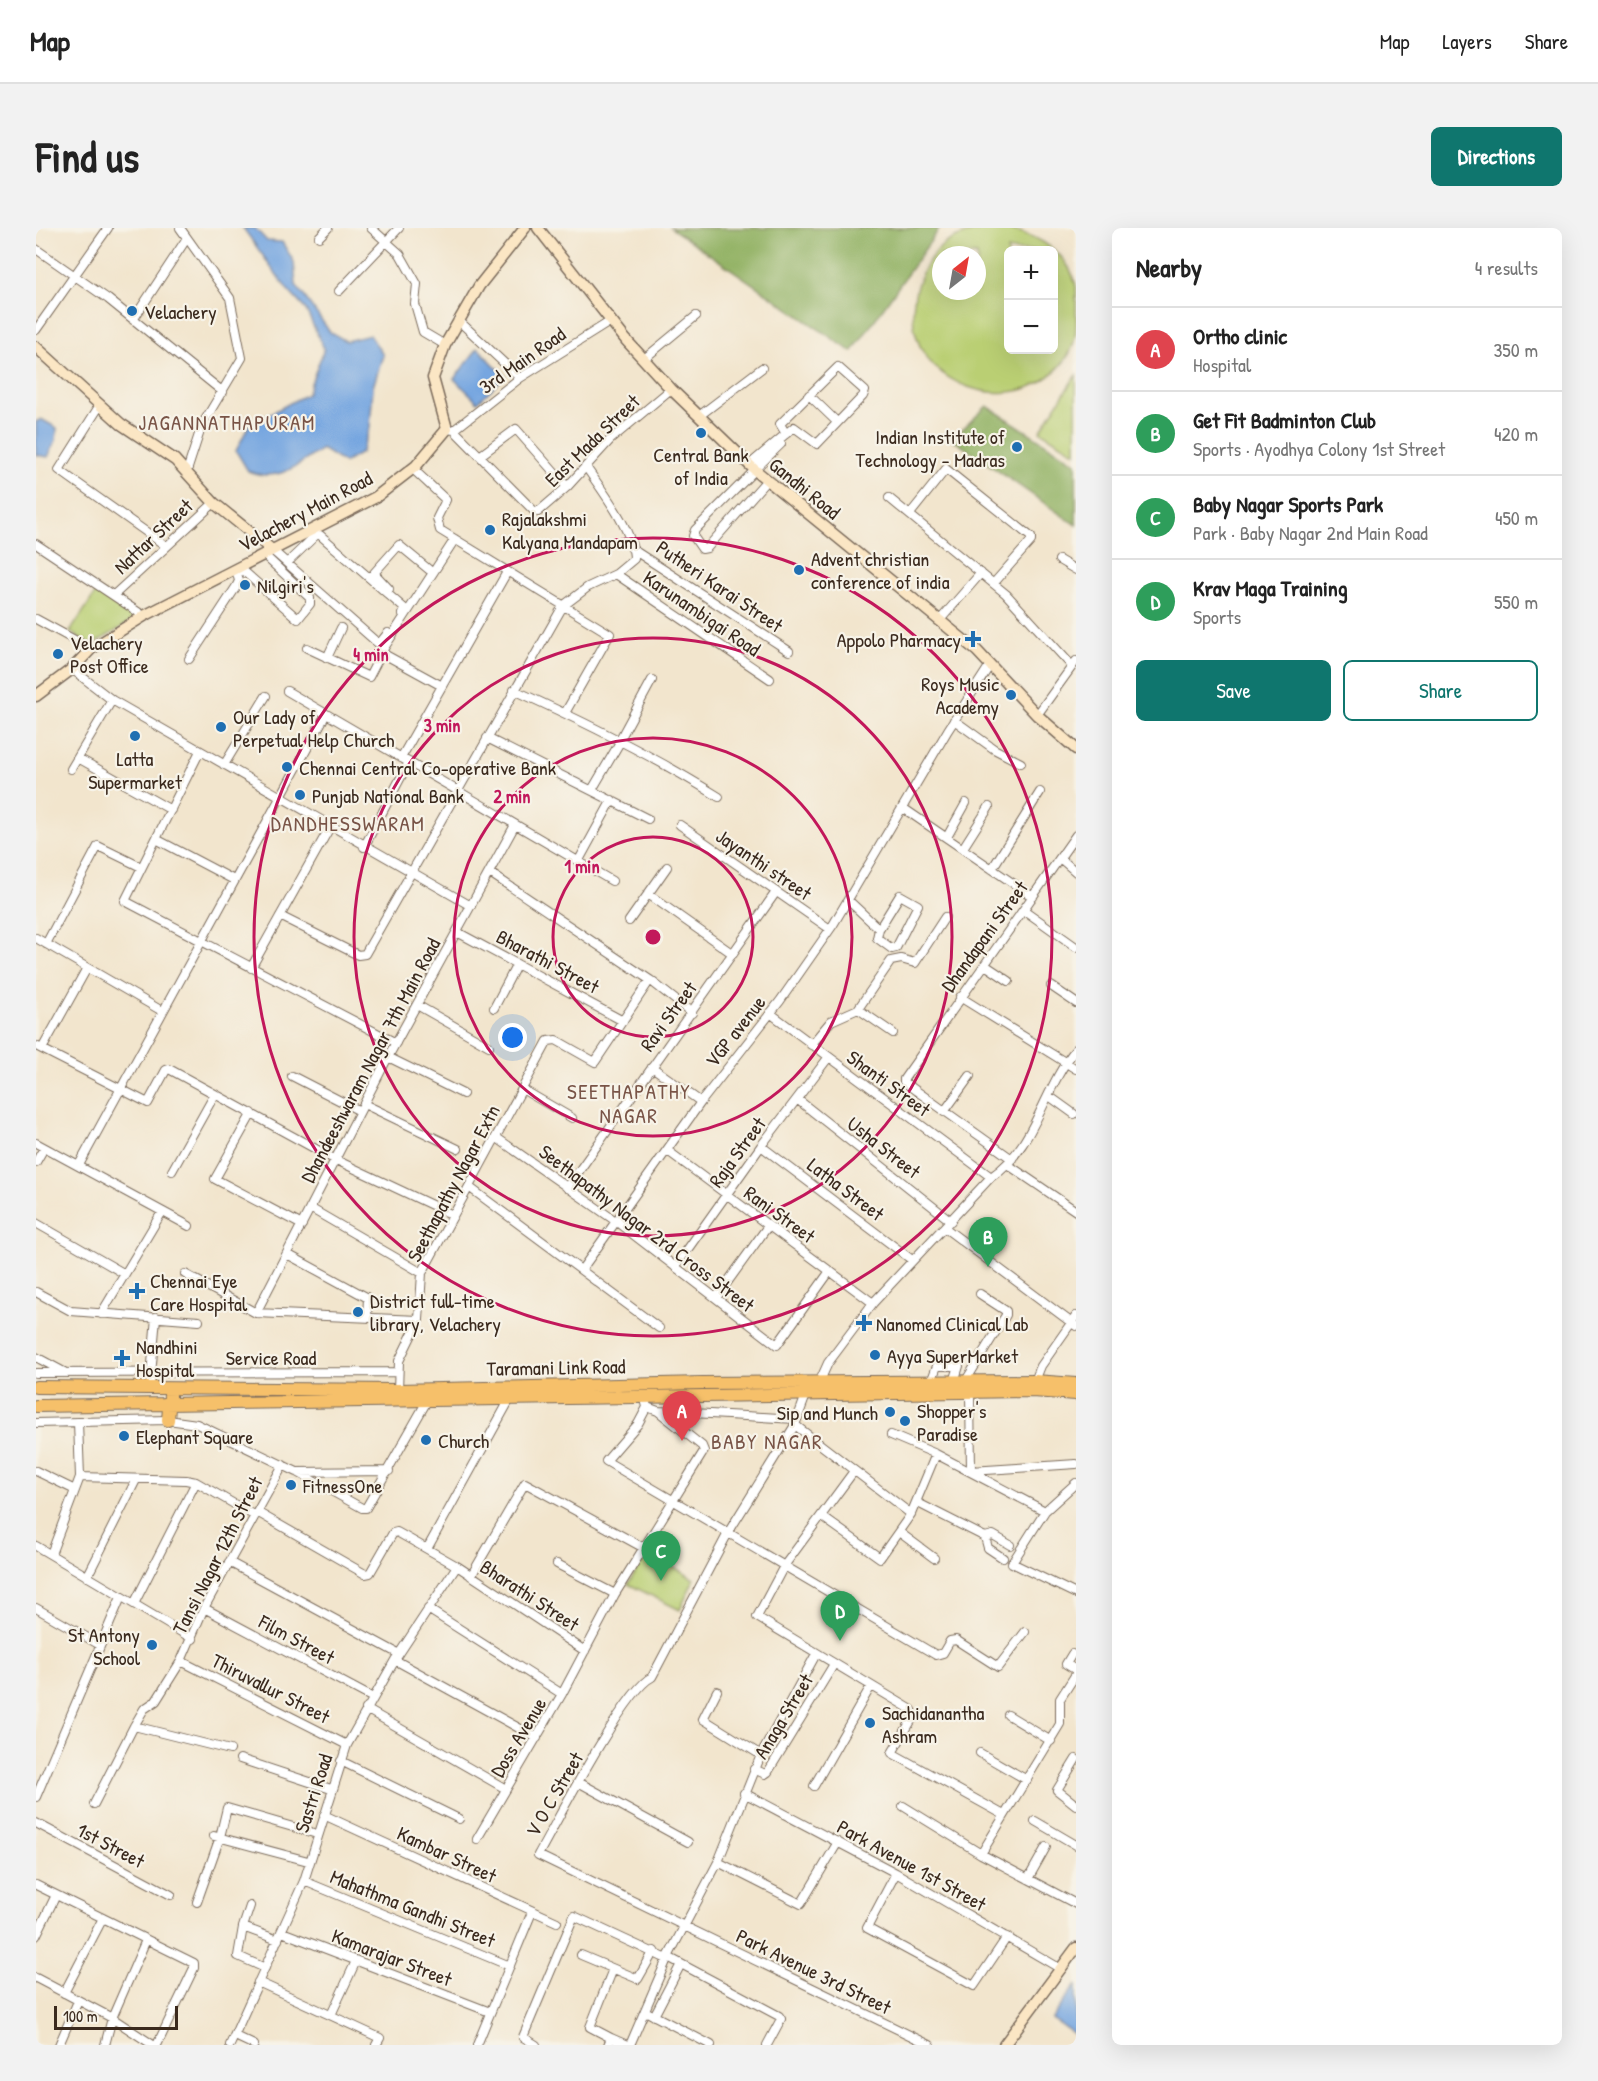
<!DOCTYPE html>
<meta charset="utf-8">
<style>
:root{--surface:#fff;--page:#f2f2f2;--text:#222;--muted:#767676;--line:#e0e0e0;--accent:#0f766e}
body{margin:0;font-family:"Patrick Hand",sans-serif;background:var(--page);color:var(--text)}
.controls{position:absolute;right:18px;top:18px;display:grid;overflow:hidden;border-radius:9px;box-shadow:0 6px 24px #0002}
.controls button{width:54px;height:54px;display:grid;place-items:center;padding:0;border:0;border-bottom:2px solid var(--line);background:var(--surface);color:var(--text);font:30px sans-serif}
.compass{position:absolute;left:896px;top:18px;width:54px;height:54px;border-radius:50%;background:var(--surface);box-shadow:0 6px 24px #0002;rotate:31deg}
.scale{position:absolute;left:18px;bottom:15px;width:124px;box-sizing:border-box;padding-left:6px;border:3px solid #3b2a1e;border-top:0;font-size:16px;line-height:21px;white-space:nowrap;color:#3b2a1e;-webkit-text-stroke:4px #f7f3e8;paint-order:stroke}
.you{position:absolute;left:477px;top:810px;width:21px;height:21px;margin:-15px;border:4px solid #fff;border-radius:50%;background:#1a73e8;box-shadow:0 0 0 9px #1a73e833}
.badge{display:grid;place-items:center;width:39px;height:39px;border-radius:50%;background:var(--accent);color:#fff;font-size:20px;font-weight:700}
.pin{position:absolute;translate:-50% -50px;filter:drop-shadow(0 2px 3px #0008)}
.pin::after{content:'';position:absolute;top:32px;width:21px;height:18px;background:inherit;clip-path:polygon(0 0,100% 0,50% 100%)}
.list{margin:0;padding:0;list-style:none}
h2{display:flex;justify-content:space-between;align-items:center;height:78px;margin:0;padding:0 24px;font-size:26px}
h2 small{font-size:20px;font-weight:400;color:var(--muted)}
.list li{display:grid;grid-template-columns:39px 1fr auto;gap:18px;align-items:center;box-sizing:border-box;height:84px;padding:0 24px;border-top:2px solid var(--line)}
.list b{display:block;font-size:22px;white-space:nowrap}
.list p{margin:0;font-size:20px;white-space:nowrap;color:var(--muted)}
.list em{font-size:20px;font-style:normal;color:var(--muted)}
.actions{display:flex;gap:12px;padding:18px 24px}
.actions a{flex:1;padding:14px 0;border:2px solid var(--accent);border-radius:9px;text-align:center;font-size:21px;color:var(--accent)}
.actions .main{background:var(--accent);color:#fff}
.map{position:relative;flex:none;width:1040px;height:1817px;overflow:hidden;border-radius:9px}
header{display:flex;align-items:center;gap:36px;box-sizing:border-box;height:84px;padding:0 30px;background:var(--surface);border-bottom:2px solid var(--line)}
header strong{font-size:28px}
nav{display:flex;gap:33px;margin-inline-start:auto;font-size:21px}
.intro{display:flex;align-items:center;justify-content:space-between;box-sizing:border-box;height:144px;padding:0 36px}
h1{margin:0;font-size:42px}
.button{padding:15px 27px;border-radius:9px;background:var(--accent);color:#fff;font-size:21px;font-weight:700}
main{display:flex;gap:36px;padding:0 36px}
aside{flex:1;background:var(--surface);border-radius:9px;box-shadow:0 6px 24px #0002}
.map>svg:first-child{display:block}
</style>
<header>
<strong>Map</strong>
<nav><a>Map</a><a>Layers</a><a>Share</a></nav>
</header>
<div class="intro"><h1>Find us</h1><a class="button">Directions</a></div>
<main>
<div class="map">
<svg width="1040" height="1817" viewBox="0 0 1040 1817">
<rect width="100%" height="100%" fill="#f7f3e8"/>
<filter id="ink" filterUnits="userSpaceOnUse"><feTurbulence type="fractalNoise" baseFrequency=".0167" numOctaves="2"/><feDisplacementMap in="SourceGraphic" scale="12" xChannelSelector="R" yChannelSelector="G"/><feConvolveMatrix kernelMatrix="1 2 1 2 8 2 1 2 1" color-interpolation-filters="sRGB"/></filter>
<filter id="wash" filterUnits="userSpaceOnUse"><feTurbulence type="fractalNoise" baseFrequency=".008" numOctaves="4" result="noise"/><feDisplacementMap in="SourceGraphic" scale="24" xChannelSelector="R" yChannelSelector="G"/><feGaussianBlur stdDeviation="1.35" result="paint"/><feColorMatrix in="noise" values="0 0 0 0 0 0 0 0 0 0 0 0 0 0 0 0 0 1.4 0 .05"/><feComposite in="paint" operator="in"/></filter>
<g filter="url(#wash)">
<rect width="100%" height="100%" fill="#f2e5cd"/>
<path fill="#bacf73" stroke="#7a7c48" stroke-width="1.5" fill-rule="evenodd" d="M954 0C990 0 1032 19 1040 59 1040 68 1040 78 1040 86 1040 100 1040 114 1033 126 1003 175 938 175 899 139 865 107 873 46 907 17 921 7 937 3 954 0ZM1017 22V122H972V22ZM905 27H941V63H905Z
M1040 147V225L1004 203Z
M62 361 103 389 56 417 34 404Z
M612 1323 658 1351 644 1382 592 1356Z"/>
<path fill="#93b265" stroke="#676e42" stroke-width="1.5" d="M635 0H904L816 124Z
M951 178 1040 235V297L916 211Z"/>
<path fill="#76a6e0" stroke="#58687f" stroke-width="1.5" d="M207 0H219L231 13 246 14 258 34 260 57 294 104 310 113 334 107 347 127 337 159 334 199 325 225 308 235 286 221C261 238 242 255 212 243L200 223 213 197 271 166 288 121 270 82 251 61Z
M442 120 469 148 442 174 418 151Z
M5 191 21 200 20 212 12 229 0 227V194Z
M1040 1756V1807L1016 1791Z"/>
</g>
<g filter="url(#ink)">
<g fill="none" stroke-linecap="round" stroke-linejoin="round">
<defs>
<path id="street" d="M144 0 194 70 206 130 166 197 151 243
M335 0 364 26 381 56 379 76 387 104 409 117
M283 9 292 0
M0 21 72 71 187 164
M303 63 363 0
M97 92 151 10
M422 92 484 150
M0 102 72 0
M608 131 660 88
M773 167 801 194
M64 177 23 242 130 318
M663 188 726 140
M411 201 418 202 498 283 502 284 531 259 574 212 635 161
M418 202 484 150 575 93
M445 227 480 201 531 259
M713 237 758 199 781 216 827 168 829 163 802 139 744 196 750 206
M377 241 410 272 401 290 404 302 574 406 529 485
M718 242 745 216
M719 242 659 302 657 308 666 321 671 320 730 253
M853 270 970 366 1036 438
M874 286 910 241 995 309V313L958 355
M0 316 108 388
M596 321 753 423
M236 322 345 418
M1023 332 1040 342
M251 335 280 307H284L369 381 367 386
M203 339 262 391 274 376V370L227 326
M580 346 734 451
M353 361 338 345 363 317 397 345
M79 366 178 275
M0 391 55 421
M904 392 945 345
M343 416 352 405
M271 420 333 449 348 420 419 311
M346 425 406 458
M291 430 305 400
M153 431 200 359 203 353 200 341
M36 441 76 472 435 678
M478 462C549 494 618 528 683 569
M251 463 576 653
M1001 487 1040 433
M918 492 958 521 985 535
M451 510 612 591
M583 513 616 452
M164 523 89 673 360 815
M42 530 135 582
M365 530 471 344
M188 537 230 468
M35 541 76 472
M556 562 584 514
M867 580 997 669
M644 597 794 701
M911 609 930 575
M120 611 198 652
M328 619 373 534
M927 620 953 579
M1025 631 1040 644
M542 634 576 572
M956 641 1004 564
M454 645 614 752 656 785
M612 666 697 726
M812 672 843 701 841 710 856 721 860 720 882 677 864 667 843 701
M988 682 1040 719
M244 688 322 727 329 726 527 378 552 359 580 346 598 331C598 303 565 261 550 239
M593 693 631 639
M421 704 587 793
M0 710 126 783
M10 716 62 618 105 639
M949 737 973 753
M215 740 294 599
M1015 758 1040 775
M924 769 1040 841
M381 777 453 818
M458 780 481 736
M822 781 857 805
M734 785 955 949
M775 817 795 793 822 781 855 733 865 731 879 735 909 689
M0 818 112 875 130 842 133 841 298 931 417 987
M6 821 51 740
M352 829 427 866
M616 839 665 874
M256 848 324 883
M486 861 536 890
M1013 868 1038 886
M761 871 915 993
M328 876 422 921
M908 884 934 848
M216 885 179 951 266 997
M461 910 581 994 741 1117 794 1043
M0 915 153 998
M725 918 876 1032
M632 923 837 1075
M976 931 868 854V851L1040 607
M0 934 8 920
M971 936 1040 983
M43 937 290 486
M136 943 179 866
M433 959 623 1100
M531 960 740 664
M274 980 386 1045
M0 995 89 1046
M909 1000 1040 1098
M251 1026 332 1070 331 1089
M639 1039 725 918 792 830
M546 1041 665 874 744 773 797 697 912 502 954 437
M149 1046 220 1085 383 1092
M0 1064 35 1083 163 1093
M680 1070 732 998
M220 1085 352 829 479 597
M65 1086 126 984
M0 1129 28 1144
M0 1145 362 1144
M999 1153 1005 1138 1040 1088
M895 1154 901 1138H923L918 1154
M929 1154 970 1087V1083L944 1066
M783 1155 792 1135 837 1075 955 949C1000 919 1007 860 1040 821
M114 1159 120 1089
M362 1162 363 1133 383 1092 386 1045 512 813 520 812 559 834 614 752
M934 1164 935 1243 1040 1236
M770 1167 759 1197 692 1305 616 1449C589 1461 520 1595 502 1627L894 1817
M610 1175 611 1179 622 1183 760 1191
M611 1179 602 1196 570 1233 900 1427 907 1425 914 1413 920 1412 962 1439 989 1404
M0 1195 132 1192 161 1196 261 1244 353 1243
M759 1197 875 1286
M855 1207 900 1226 1009 1283 1040 1255
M0 1243 39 1262
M818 1243 748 1338 721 1389 876 1482 878 1488 856 1525 968 1587
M263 1245 326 1280H330L391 1173
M44 1249 150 1252 160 1254 219 1288
M880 1274 949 1309 957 1307 974 1317
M1009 1283 976 1335 1040 1366
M221 1284 329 1346 334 1345 357 1305 361 1304 421 1338 549 1423
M785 1288 844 1330 875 1286 900 1226
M863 1304 898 1330
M949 1309 952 1320 967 1330
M0 1318 157 1411
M391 1321 474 1171
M15 1326 44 1249 42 1194
M193 1334 363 1426
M521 1336 579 1366
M435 1348 489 1255 608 1320
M51 1349 100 1252
M98 1376 160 1254
M0 1380 64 1417
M168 1380 337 1470
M392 1381 526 1466
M1036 1426 1030 1436 1040 1442
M359 1432 501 1510
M145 1433 311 1517
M681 1463 667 1491 725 1527
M330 1481 470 1561
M972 1487 1015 1513
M98 1498 194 1522
M944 1525 991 1552
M204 1531 295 1561
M1040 1531 1021 1562 1040 1577
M305 1533 423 1591
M718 1541 729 1546 732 1544 798 1436
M544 1555 652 1614
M778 1558 835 1458
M708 1565 860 1645 1025 1741
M0 1569 85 1369
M58 1576 98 1498 108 1481 120 1473 145 1433 168 1380 247 1237
M867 1578 945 1626 1040 1676
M288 1587 521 1694
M999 1593 1040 1617
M0 1595 135 1667
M178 1608 272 1633
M441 1611 526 1466 579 1366 668 1223 666 1218 622 1183
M945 1626 1024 1496V1471L1040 1446
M682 1634 765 1676 802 1614
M860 1645 831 1700 938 1758 971 1709
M992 1651 1010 1619
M268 1653 474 1738
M0 1657 158 1735V1740L121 1817
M161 1674 184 1609 191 1580 281 1606
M207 1699 214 1678
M246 1704 454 1784
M0 1708 20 1667
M545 1727 602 1751 618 1723
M632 1729 743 1788 745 1791 731 1817
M229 1740 202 1728 207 1699 242 1712
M0 1750 76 1790 117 1817
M222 1754 344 1810 340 1817
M28 1765 67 1690
M609 1783 675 1817
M295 1787 320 1733
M618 1788 645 1736
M199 1808 218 1817
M575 1810 554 1799 577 1741
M23 1817 42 1773
M69 1817 76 1790 110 1712
M194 1817 268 1653 311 1517 359 1432 421 1338
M441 1817 496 1684
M500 1817 487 1809 538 1688 631 1731
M572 1817 575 1810 591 1817
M594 1817 631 1731 682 1634 725 1527 780 1426"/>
<path id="secondary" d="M502 0 590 112 635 161 719 242 941 423 1001 487 1040 521
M0 119 85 196 139 232 178 275 236 322
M0 468 36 441 55 421 108 388 340 269 380 238 411 201 397 150 409 117 443 58 489 0
M968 1817 1040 1720"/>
<path id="primary" d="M0 1159 362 1162 666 1155 999 1153 1040 1156
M0 1178 997 1163 1040 1166
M132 1192 134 1167"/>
</defs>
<use href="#street" stroke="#7b6b5b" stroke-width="10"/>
<use href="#secondary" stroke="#7b6b5b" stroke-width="13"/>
<use href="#primary" stroke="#7b6b5b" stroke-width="14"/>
<use href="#street" stroke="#fff" stroke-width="8"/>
<use href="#secondary" stroke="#fbe6c4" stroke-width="10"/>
<use href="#primary" stroke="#f6c06b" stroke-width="12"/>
</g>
</g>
<g fill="none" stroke="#c2185b" stroke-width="3">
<circle cx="617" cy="709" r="100"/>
<circle cx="617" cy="709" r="199"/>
<circle cx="617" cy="709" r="299"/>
<circle cx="617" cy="709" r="399"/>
</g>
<g fill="#1f6fb2" stroke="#f7f3e8" stroke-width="2">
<circle cx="96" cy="83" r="6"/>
<circle cx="665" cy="205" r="6"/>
<circle cx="981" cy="219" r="6"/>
<circle cx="454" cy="302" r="6"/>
<circle cx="763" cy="342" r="6"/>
<circle cx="209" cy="357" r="6"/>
<path d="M934 402h6v6h6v6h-6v6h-6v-6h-6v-6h6z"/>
<circle cx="22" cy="426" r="6"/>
<circle cx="975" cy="467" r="6"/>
<circle cx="185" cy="499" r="6"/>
<circle cx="99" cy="508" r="6"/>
<circle cx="251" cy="539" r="6"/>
<circle cx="264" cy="567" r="6"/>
<path d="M98 1054h6v6h6v6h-6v6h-6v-6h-6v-6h6z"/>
<circle cx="322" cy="1084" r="6"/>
<path d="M825 1086h6v6h6v6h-6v6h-6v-6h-6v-6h6z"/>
<circle cx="839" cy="1127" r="6"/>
<path d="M83 1121h6v6h6v6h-6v6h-6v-6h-6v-6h6z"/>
<circle cx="854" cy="1184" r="6"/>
<circle cx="869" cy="1193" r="6"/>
<circle cx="88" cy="1208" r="6"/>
<circle cx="390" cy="1212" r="6"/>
<circle cx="255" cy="1257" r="6"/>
<circle cx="116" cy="1417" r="6"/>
<circle cx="834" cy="1495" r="6"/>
</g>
<g text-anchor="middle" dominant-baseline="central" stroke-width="4.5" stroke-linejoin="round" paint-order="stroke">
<g font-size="20" fill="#3b2a1e" stroke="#f7f3e8" text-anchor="start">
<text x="108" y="83">Velachery</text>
<text x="969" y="208" text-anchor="end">Indian Institute of<tspan x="969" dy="23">Technology - Madras</tspan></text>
<text x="665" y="226" text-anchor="middle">Central Bank<tspan x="665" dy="23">of India</tspan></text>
<text x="466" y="290">Rajalakshmi<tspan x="466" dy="23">Kalyana Mandapam</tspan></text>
<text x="775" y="330">Advent christian<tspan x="775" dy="23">conference of india</tspan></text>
<text x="221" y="357">Nilgiri's</text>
<text x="925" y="411" text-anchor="end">Appolo Pharmacy</text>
<text x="34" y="414">Velachery<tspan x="34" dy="23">Post Office</tspan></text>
<text x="963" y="455" text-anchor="end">Roys Music<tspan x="963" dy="23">Academy</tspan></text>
<text x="197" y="488">Our Lady of<tspan x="197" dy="23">Perpetual Help Church</tspan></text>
<text x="99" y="530" text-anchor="middle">Latta<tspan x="99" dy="23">Supermarket</tspan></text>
<text x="263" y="539">Chennai Central Co-operative Bank</text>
<text x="276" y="567">Punjab National Bank</text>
<text x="114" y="1052">Chennai Eye<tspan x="114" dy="23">Care Hospital</tspan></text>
<text x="334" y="1072">District full-time<tspan x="334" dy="23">library, Velachery</tspan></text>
<text x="840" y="1095">Nanomed Clinical Lab</text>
<text x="100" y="1118">Nandhini<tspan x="100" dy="23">Hospital</tspan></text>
<text x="851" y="1127">Ayya SuperMarket</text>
<text x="881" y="1182">Shopper's<tspan x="881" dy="23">Paradise</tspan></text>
<text x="842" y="1184" text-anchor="end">Sip and Munch</text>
<text x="100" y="1208">Elephant Square</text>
<text x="402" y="1212">Church</text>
<text x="267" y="1257">FitnessOne</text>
<text x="104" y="1406" text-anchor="end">St Antony<tspan x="104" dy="23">School</tspan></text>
<text x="846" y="1484">Sachidanantha<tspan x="846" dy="23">Ashram</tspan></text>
</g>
<g font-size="20" fill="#3b2a1e" stroke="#f7f3e8">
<text transform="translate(486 132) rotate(-35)">3rd Main Road</text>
<text transform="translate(556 212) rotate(-44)">East Mada Street</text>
<text transform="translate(769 260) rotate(39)">Gandhi Road</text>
<text transform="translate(269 283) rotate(-28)">Velachery Main Road</text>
<text transform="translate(117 308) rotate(-43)">Nattar Street</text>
<text transform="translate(684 358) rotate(34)">Putheri Karai Street</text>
<text transform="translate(666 385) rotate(34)">Karunambigai Road</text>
<text transform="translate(728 636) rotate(34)">Jayanthi street</text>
<text transform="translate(948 708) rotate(-54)">Dhandapani Street</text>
<text transform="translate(512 733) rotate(28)">Bharathi Street</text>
<text transform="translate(632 788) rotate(-54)">Ravi Street</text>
<text transform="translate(699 803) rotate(-52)">VGP avenue</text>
<text transform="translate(334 832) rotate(-62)">Dhandeeshwaram Nagar 7th Main Road</text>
<text transform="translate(853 855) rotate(36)">Shanti Street</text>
<text transform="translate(848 919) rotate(38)">Usha Street</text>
<text transform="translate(701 924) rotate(-54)">Raja Street</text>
<text transform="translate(417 955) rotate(-62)">Seethapathy Nagar Extn</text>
<text transform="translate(810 961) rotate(37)">Latha Street</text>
<text transform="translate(744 986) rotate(36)">Rani Street</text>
<text transform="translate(611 1000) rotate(37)">Seethapathy Nagar 2rd Cross Street</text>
<text x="235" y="1129">Service Road</text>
<text transform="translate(520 1139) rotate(-1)">Taramani Link Road</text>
<text transform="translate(181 1327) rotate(-63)">Tansi Nagar 12th Street</text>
<text transform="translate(494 1367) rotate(33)">Bharathi Street</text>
<text transform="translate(261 1411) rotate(28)">Film Street</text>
<text transform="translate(235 1460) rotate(27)">Thiruvallur Street</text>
<text transform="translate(747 1488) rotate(-59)">Anaga Street</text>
<text transform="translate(482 1509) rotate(-59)">Doss Avenue</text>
<text transform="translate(277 1565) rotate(-72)">Sastri Road</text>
<text transform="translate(518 1566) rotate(-60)">V O C Street</text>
<text transform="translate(75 1617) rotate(28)">1st Street</text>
<text transform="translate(411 1626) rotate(25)">Kambar Street</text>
<text transform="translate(876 1637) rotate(29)">Park Avenue 1st Street</text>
<text transform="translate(377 1680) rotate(22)">Mahathma Gandhi Street</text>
<text transform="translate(356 1729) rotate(21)">Kamarajar Street</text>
<text transform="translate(778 1743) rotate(26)">Park Avenue 3rd Street</text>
</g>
<g font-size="21" letter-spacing="1.5" fill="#795447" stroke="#f7f3e8">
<text x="191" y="194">JAGANNATHAPURAM</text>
<text x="312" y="595">DANDHESSWARAM</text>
<text x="593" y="863">SEETHAPATHY<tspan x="593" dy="24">NAGAR</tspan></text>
<text x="731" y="1213">BABY NAGAR</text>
</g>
</g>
<circle cx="617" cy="709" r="9" fill="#c2185b" stroke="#f7f3e8" stroke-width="3"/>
<g font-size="18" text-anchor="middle" font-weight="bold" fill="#c2185b" stroke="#f7f3e8" stroke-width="4.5" stroke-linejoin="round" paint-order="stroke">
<text x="335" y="433">4 min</text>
<text x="406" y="504">3 min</text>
<text x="476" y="575">2 min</text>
<text x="546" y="645">1 min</text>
</g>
</svg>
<div class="controls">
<button>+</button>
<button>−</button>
</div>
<svg class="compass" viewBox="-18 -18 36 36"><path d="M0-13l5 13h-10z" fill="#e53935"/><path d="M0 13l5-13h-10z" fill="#767676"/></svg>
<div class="scale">100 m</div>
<div class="you"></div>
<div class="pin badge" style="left:646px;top:1213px;background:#e0444e">A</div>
<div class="pin badge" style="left:952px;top:1039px;background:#2e9e5b">B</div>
<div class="pin badge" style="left:625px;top:1353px;background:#2e9e5b">C</div>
<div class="pin badge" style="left:804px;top:1413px;background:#2e9e5b">D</div>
</div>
<aside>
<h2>Nearby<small>4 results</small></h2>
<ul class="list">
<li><span class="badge" style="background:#e0444e">A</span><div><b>Ortho clinic</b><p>Hospital</p></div><em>350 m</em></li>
<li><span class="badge" style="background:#2e9e5b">B</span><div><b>Get Fit Badminton Club</b><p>Sports · Ayodhya Colony 1st Street</p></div><em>420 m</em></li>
<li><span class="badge" style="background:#2e9e5b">C</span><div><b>Baby Nagar Sports Park</b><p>Park · Baby Nagar 2nd Main Road</p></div><em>450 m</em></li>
<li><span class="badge" style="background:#2e9e5b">D</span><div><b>Krav Maga Training</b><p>Sports</p></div><em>550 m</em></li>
</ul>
<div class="actions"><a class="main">Save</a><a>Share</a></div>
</aside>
</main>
